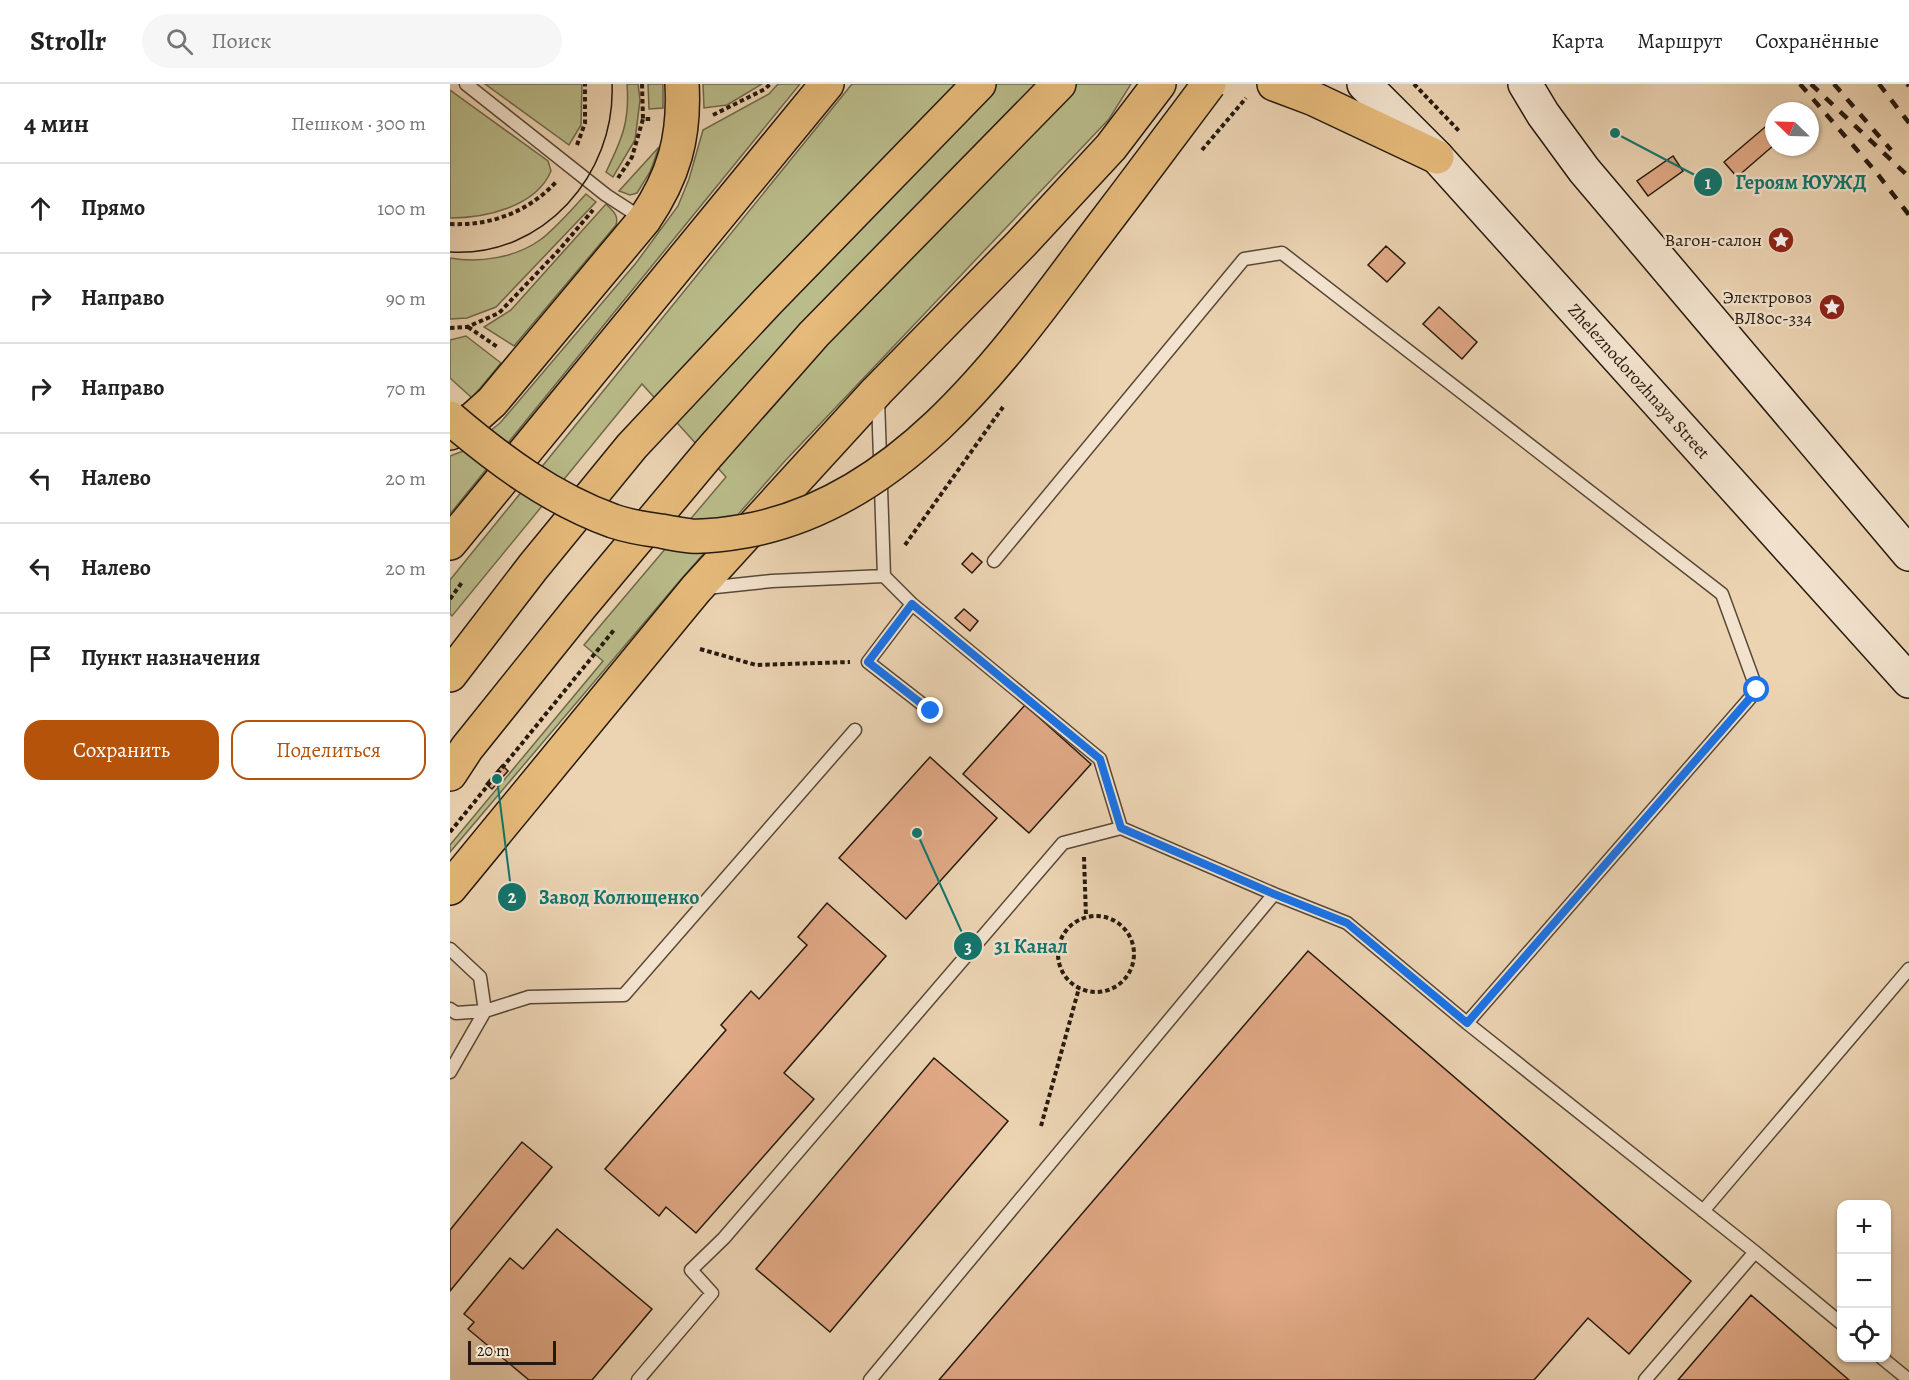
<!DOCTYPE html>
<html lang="ru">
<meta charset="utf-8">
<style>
:root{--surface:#fff;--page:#f6f6f6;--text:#222;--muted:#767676;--line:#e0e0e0;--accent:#b45309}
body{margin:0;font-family:Alegreya,serif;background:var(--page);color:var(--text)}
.controls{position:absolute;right:18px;bottom:18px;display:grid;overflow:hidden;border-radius:12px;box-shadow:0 2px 4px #0004}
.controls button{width:54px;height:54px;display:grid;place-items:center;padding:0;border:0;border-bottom:2px solid var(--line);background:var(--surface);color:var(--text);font:30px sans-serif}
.compass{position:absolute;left:1315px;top:18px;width:54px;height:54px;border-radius:50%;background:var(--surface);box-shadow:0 2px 4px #0004;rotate:293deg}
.scale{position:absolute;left:18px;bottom:15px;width:88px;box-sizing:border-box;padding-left:6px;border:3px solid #26190e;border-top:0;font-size:16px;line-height:21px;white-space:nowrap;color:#26190e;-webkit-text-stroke:4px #f3e3ce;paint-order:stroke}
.stop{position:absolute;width:18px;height:18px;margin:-14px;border:4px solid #1a73e8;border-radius:50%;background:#fff}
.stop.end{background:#1a73e8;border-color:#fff;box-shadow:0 2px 6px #0008}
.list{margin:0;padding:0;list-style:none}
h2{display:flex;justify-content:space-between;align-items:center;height:78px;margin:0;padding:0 24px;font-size:26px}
h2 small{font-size:20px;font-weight:400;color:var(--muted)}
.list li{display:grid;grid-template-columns:39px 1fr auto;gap:18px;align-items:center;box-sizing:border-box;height:90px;padding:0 24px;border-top:2px solid var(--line)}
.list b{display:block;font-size:22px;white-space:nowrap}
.list em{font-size:20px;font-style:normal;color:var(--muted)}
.actions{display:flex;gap:12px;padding:18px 24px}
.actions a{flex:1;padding:14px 0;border:2px solid var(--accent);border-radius:18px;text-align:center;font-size:21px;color:var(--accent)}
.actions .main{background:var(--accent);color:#fff}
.icon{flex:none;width:33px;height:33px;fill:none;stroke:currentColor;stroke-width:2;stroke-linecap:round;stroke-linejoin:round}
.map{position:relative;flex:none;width:1459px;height:1296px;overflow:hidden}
header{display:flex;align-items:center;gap:36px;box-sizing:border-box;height:84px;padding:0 30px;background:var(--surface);border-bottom:2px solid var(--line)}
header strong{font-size:28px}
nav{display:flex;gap:33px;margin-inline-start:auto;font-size:21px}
.search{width:420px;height:54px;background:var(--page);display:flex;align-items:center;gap:15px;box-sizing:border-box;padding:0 21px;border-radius:33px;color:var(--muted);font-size:22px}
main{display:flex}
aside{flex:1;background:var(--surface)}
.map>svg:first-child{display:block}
</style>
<header>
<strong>Strollr</strong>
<div class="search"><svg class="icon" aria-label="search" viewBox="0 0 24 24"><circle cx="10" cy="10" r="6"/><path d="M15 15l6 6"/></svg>Поиск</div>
<nav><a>Карта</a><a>Маршрут</a><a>Сохранённые</a></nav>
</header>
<main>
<aside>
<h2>4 мин<small>Пешком · 300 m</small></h2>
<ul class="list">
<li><svg class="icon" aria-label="ahead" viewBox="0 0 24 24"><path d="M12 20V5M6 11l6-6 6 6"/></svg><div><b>Прямо</b></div><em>100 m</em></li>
<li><svg class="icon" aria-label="right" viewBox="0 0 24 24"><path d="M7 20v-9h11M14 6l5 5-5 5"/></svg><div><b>Направо</b></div><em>90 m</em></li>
<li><svg class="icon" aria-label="right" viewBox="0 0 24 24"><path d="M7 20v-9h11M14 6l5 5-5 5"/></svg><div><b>Направо</b></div><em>70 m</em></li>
<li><svg class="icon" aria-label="left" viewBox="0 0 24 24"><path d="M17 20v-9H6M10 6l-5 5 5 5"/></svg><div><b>Налево</b></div><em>20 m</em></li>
<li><svg class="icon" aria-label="left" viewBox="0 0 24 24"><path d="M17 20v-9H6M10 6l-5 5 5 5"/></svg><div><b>Налево</b></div><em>20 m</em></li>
<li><svg class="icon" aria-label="arrive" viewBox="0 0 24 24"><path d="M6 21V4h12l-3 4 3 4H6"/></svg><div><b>Пункт назначения</b></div></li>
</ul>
<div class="actions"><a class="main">Сохранить</a><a>Поделиться</a></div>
</aside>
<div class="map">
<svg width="1459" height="1296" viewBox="0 0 1459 1296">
<rect width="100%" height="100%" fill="#ecd4b3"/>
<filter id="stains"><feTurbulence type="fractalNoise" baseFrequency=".00333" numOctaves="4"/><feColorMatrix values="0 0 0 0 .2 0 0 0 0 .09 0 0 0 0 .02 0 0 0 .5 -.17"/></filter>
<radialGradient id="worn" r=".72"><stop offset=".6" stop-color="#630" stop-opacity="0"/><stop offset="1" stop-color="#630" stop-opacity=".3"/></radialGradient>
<path fill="#babc8b" stroke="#706a4c" stroke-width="1.5" d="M35 0H132L131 41 119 61Z
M177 0H188L190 16 185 56 163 93 156 88C172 55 180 37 177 0Z
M198 0H213V24L199 25Z
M253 0H312L277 21 254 24Z
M328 0H350L0 430V372L16 366 50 339 186 179 228 122 239 95 253 46 319 10Z
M402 0H681L659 35 334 378 227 500 0 768V761L153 577 134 561 276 393 192 300 2 532 0 530V496Z
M0 6 98 77 101 87C86 123 35 134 0 134Z
M209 63 200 88 187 109 180 111 169 107Z
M136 110 146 118 46 223 17 234 0 235V174C29 179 65 174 90 156 106 144 122 125 136 110Z
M156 120C163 127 169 131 166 141L64 262 34 243 61 226Z
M16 252 51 279 22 314 0 294V256Z"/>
<path fill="#e1a986" stroke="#26190e" stroke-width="1.5" d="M1321 38 1324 42V61L1287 93 1274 78Z
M1223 72 1233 87 1198 112 1187 97Z
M936 162 955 179 937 198 918 181Z
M989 223 1027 258 1012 275 973 240Z
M522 469 532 478 522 489 512 480Z
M514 525 528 537 520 547 505 534Z
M575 621 641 680 579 749 513 690Z
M480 673 547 734 456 835 389 774Z
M52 681 58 687 42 705 36 700Z
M377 819 436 872 334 989 364 1015 246 1149 216 1123 209 1132 155 1085 276 946 271 941 301 907 309 915 357 861 348 853Z
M858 867 1241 1197 1179 1270 1138 1234 1084 1296H489Z
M484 974 558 1037 380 1248 306 1185Z
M72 1058 102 1083 0 1207V1146Z
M107 1145 202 1225 142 1296H79L18 1245 24 1238 14 1230 60 1174 73 1185Z
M1301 1211 1399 1296H1228Z"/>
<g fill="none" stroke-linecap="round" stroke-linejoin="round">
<defs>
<path id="lane" d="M16 0 156 111 193 135
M544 477 794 175 832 169 1272 510 1307 606 1017 939
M434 492 462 520 418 578 481 627
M256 504 322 497 434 492 428 315
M462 520 650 675 671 744
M0 865 30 893 35 927 6 929 0 925
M0 988 35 927 79 913 174 911 405 646
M1253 1127 1459 885
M1432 1274 1459 1296
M188 1296 262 1209 241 1186 274 1154 613 759 671 744 824 810 897 839 1017 939 1305 1168 1392 1240
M420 1296 824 810
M1195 1296 1305 1168"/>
<g id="secondary">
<path id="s1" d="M914 0 987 73 1459 597"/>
<path d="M1075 0 1093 30 1134 86 1459 470"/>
</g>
<path id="primary" d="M824 0 864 15 987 73
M0 349 14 343 42 318 194 136C224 92 235 53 232 0
M0 459 377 0
M0 591 83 483 182 362 318 217 529 0
M0 690 17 664 131 522 259 369 364 250 609 0
M0 804 246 505 427 307 571 160 661 63 709 0"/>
</defs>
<use href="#lane" stroke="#584837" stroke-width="15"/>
<use href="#secondary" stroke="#26190e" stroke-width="36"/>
<use href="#primary" stroke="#26190e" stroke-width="36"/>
<path stroke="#26190e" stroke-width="4" stroke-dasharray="4.5 3" stroke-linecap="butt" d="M192 0 193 35
M964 0 1010 48
M263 31 315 5 320 0
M127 61 135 39V0
M752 66 796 14
M168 94 182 73 193 35H202
M0 140C41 142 78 128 106 98
M18 243 49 264
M0 244 17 243 49 229 109 166 143 126
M455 461 553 323
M0 515 13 497
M250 565 306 581 400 578
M0 748 164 546
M634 773 636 833
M608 870a38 38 0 1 1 76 0a38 38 0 1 1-76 0Z
M591 1042 629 904"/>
<use href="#lane" stroke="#f3e3ce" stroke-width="12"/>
<use href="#secondary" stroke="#f3e3ce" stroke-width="33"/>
<use href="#primary" stroke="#e6ba7a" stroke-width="33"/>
<path stroke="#26190e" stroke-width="1.5" d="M0 168C93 174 166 90 162 0"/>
<path stroke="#26190e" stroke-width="4.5" stroke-dasharray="10 10" stroke-linecap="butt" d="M1350 0 1426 88 1459 131
M1361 0 1459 93
M1384 0 1441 66
M1429 0 1459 39
M1457 0 1459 2"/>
<defs>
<path id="primary-bridge" d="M0 334C49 376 102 415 163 437 178 442 195 445 211 447 221 449 231 451 241 452 258 453 278 450 295 447 447 420 548 282 634 166 676 111 718 55 759 0"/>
</defs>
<use href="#primary-bridge" stroke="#26190e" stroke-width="36" stroke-linecap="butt"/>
<use href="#primary-bridge" stroke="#e6ba7a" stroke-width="33"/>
</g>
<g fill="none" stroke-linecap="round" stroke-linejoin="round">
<path stroke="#1a73e8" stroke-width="8" d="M481 627 418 578 462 520 650 675 671 744 824 810 897 839 1017 939 1307 606"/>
</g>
<defs>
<symbol id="sight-disc" viewBox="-11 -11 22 22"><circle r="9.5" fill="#8f2418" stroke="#f3e3ce"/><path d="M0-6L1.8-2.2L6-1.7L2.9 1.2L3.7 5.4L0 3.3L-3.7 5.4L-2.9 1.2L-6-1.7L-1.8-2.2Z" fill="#fff"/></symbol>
</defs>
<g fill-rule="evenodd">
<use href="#sight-disc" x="1316" y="141" width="30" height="30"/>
<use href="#sight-disc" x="1367" y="208" width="30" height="30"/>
</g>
<g text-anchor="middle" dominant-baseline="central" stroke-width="5" stroke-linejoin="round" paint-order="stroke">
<g font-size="18" fill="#26190e" stroke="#f3e3ce" text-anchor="end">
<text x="1312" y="156">Вагон-салон</text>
<text x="1362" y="213">Электровоз<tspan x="1362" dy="21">ВЛ80с-334</tspan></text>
</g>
<g font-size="18" fill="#26190e" stroke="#f3e3ce">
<text stroke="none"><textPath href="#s1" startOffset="405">Zheleznodorozhnaya Street</textPath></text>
</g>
</g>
<path fill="none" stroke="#0f766e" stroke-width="2" d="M1165 49L1258 98M47 695L62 813M467 749L518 862"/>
<g fill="#0f766e" stroke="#f3e3ce" stroke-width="2">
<circle cx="1165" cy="49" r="6"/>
<circle cx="47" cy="695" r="6"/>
<circle cx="467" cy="749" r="6"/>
<circle cx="1258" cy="98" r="15"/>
<circle cx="62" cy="813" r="15"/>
<circle cx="518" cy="862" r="15"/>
</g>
<g font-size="18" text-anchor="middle" font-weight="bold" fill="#fff">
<text x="1258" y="105">1</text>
<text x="62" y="819">2</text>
<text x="518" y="869">3</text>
</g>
<g font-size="20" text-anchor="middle" font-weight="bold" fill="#0f766e" stroke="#f3e3ce" stroke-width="5" stroke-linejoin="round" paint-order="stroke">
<text x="1351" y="105">Героям ЮУЖД</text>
<text x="169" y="820">Завод Колющенко</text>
<text x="581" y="869">31 Канал</text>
</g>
<rect width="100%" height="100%" filter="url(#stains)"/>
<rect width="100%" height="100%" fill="url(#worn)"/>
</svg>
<div class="controls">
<button>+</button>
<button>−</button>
<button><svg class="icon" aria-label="locate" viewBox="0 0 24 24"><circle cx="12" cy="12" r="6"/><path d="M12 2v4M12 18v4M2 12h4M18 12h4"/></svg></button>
</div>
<svg class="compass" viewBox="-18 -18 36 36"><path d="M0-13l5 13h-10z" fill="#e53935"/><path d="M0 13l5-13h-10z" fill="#767676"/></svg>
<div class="scale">20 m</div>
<div class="stop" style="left:1307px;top:606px"></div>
<div class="stop end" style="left:481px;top:627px"></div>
</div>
</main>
